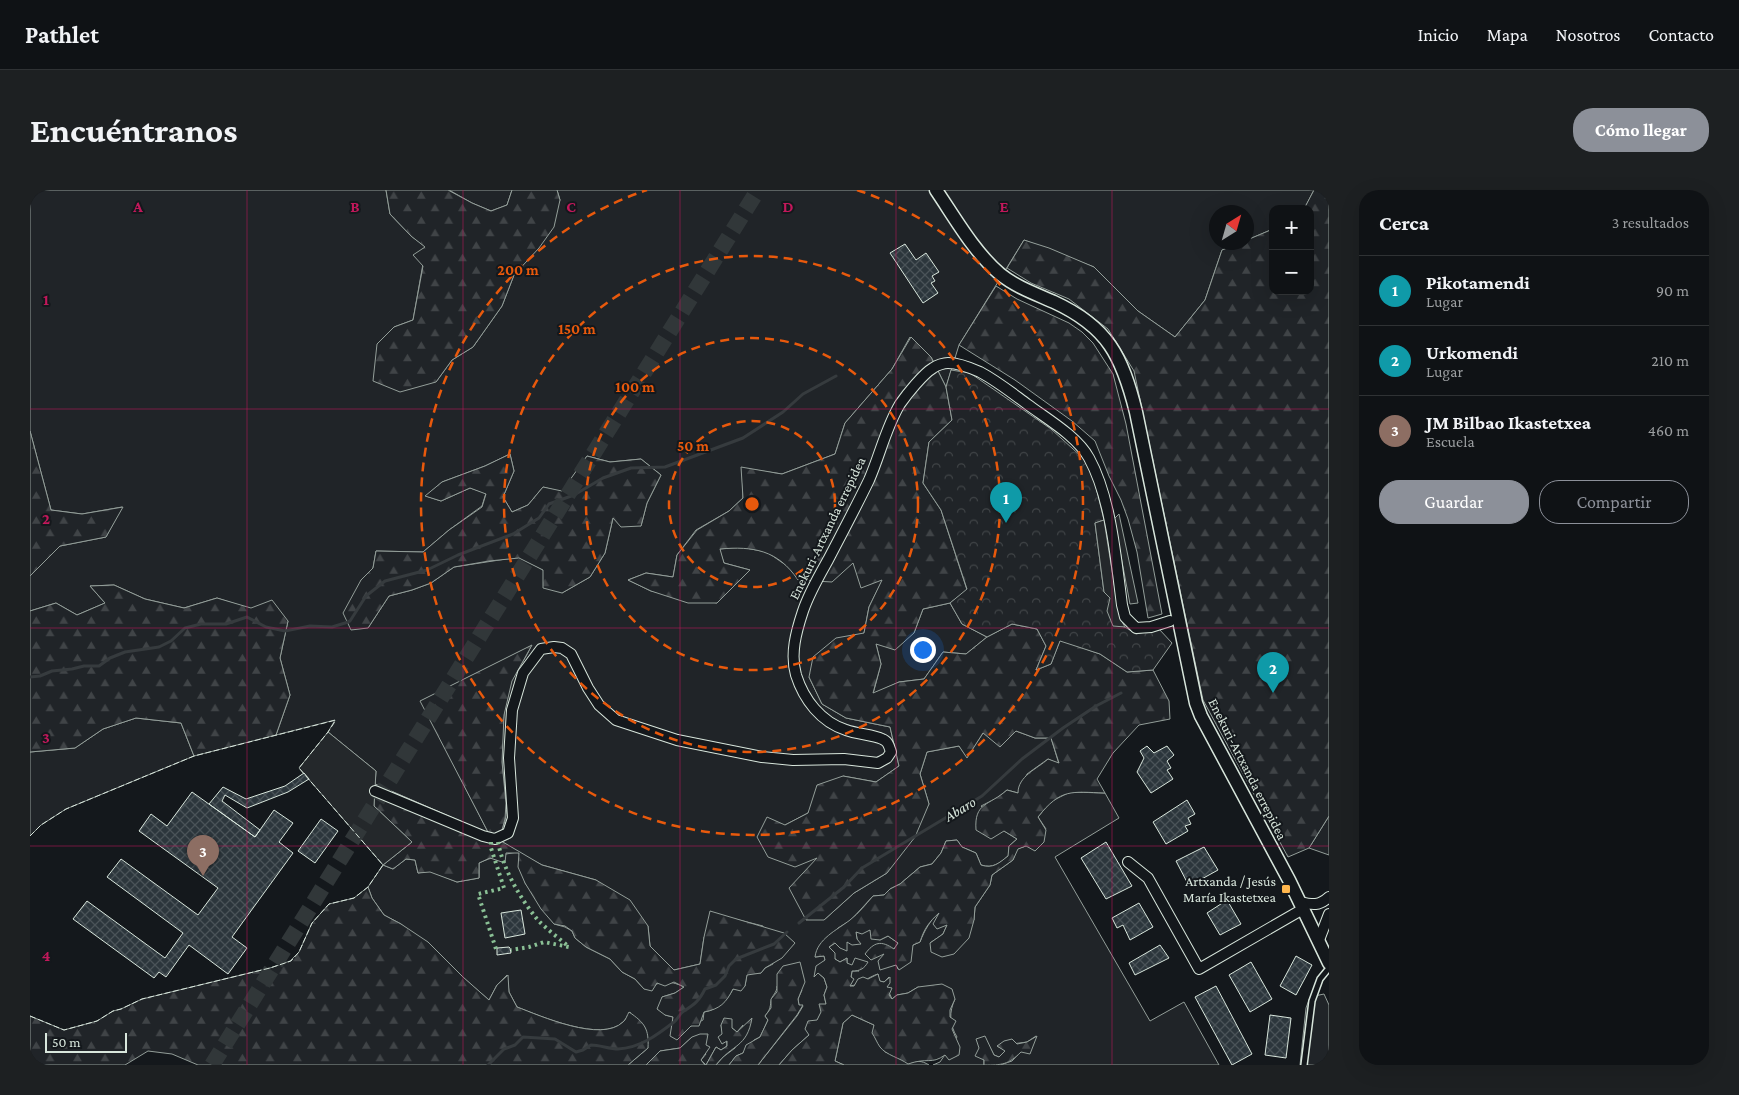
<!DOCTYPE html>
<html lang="es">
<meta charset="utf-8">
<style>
:root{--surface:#0f1215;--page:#1d2022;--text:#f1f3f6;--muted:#9b9ea0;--line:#2f3234;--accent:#8c9099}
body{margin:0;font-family:"Crimson Pro",serif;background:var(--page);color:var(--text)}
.controls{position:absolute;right:15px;top:15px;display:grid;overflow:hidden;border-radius:10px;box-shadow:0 5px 20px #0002}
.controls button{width:45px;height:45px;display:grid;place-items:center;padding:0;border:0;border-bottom:1px solid var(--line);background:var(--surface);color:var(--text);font:25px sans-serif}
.compass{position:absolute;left:1179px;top:15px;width:45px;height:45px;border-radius:50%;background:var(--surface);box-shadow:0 5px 20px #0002;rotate:37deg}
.scale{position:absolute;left:15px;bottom:12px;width:82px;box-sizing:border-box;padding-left:5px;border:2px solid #d8e6dc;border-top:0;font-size:14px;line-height:18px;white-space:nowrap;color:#d8e6dc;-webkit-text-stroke:4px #14181c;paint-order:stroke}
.you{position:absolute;left:892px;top:459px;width:18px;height:18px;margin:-12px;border:4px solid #fff;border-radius:50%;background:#1a73e8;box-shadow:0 0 0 8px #1a73e833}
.badge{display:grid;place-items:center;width:32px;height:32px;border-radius:50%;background:var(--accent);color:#fff;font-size:16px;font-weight:700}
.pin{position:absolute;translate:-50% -41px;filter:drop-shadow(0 1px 2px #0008)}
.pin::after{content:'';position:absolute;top:26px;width:18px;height:15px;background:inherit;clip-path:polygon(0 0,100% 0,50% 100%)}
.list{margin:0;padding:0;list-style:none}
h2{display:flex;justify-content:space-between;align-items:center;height:65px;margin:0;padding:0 20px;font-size:21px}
h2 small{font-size:16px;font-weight:400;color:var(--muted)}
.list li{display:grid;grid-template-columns:32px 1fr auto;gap:15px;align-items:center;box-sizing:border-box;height:70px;padding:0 20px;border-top:1px solid var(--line)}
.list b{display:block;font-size:19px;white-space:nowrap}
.list p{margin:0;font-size:16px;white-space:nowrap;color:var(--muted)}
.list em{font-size:16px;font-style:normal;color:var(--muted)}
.actions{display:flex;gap:10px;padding:15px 20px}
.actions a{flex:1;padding:11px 0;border:1px solid var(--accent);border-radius:20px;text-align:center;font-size:18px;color:var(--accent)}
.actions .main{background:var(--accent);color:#fff}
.map{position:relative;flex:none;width:1299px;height:875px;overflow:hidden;border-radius:20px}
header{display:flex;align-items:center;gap:30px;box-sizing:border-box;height:70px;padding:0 25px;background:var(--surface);border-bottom:1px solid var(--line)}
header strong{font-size:24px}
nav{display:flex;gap:28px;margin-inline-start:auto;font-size:18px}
.intro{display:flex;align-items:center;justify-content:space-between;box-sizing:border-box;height:120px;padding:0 30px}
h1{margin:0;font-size:35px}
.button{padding:12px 22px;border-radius:20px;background:var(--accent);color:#fff;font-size:18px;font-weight:700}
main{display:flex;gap:30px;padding:0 30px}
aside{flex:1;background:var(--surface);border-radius:20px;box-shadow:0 5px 20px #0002}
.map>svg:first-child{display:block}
</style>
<header>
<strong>Pathlet</strong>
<nav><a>Inicio</a><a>Mapa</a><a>Nosotros</a><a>Contacto</a></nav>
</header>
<div class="intro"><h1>Encuéntranos</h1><a class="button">Cómo llegar</a></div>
<main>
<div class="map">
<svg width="1299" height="875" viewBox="0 0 1299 875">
<defs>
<pattern id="forest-firs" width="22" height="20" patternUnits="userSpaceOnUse" patternTransform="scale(1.25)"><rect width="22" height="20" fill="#202428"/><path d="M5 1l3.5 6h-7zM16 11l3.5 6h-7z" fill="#404447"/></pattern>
<pattern id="park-crowns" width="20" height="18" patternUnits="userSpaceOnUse" patternTransform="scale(1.25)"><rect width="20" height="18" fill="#202428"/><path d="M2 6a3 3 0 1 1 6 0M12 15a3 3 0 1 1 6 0" fill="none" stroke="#404447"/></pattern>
<pattern id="building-cross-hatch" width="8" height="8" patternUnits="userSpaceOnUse" patternTransform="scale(1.25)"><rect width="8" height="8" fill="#2c363c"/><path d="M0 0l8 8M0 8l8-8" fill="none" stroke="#4a5358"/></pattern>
</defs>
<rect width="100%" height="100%" fill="#14181c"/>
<path fill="#202428" stroke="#939e99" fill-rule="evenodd" d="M0 0H356L360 24 381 46 396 57 383 130 364 137 406 192 422 170 443 157 472 116 484 85 508 58 530 10 527 0H1284L1274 19H1243V39L1217 50 1216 22H1186V52L1211 53 1192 60 1175 110 1145 147 1108 121 1064 77 994 50 929 155 916 197 901 167 880 147 862 179 815 233 805 264 752 284 712 278 713 308 699 321 666 340 647 365 643 387 616 383 598 390 621 401 687 413 720 380 694 373 689 359 710 357 737 362 760 378 823 372 853 389 839 417 834 443 779 487 792 514 816 528 860 537 869 576 846 592 813 586 778 623 755 635 788 667 794 730 824 703 857 683 899 614 890 584 897 562 929 556 937 567 953 543 986 541 1005 548H1021L1029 574 1018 569 997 584 988 603 977 600 967 608 951 616 974 641 987 649 979 656V665C970 673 963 679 951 675L946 663 932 657 927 650 916 651 911 663 902 674 890 677 870 694 860 699 854 705 843 706 821 730 808 738 785 767 794 766 795 770 785 786 788 783 794 788 797 797 794 805 796 814 779 845 762 860 749 875H728L767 826 773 816 769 815 768 809 772 800 747 796C747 803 742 805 741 811 740 818 740 820 735 826L738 830 730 847 724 850 713 863 706 866 699 875H686L693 867 705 858 713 835 707 842 702 838 691 835C692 844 697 848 697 856L691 860 686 857 676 875 671 870 676 864 662 847 650 858 630 861 616 875H598L618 858 600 822C598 825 596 829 593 832 572 853 510 826 487 817L479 802 477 785 467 795 459 810 371 734 354 725 342 708 338 697 353 675 363 679 376 669 385 670 388 683 400 681 427 692 449 688V673C462 667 474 664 488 662L460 644 345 594 346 581 298 542 305 530 246 545 260 505 250 468 258 431 187 408 154 418 115 409 84 395 60 396 75 413 47 425 26 413 0 421V386L30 356 76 347 92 317 52 324 21 320 0 241ZM480 264 484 281 473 307 482 322 498 315 513 297 532 302 557 266 580 272 611 269 631 285 617 313 611 336 583 328 575 363 560 387 532 403 513 380 489 367 424 377 401 393 382 400 359 406 338 438 331 390 343 378 346 361 393 362 419 340 452 316 456 303 440 298 411 311 396 306 412 292 455 276ZM501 456C497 467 488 478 482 489 473 510 472 547 472 570 472 592 485 628 467 645L459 644 391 511ZM489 663 512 675 566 690 618 736 620 756 644 780 670 774 674 747 705 729 733 736 743 774 735 778 731 783 717 784 715 796 703 799C697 811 687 820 674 822L673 830 661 836 647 849 641 846 643 827 635 825 632 807 645 803 654 797C638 789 630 792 614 799L605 789 592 782 580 769 556 757 545 748 542 741 535 737 524 734 495 693Z
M419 0H482L477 15 461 21 442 13Z
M920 413 932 434 957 447 936 464 913 462 894 489 869 492 843 504 851 474 846 454 884 443 893 419Z
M106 528 151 533 164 566 36 619 11 635 0 646V562L45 558 73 539Z
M1040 602 1075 603 1089 628 1025 667 1120 831 1154 812 1189 875H970L982 871 1006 846 997 852 967 856 976 861 969 867 964 865 954 846V875H903L910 872 927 847C919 834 919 822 925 809L888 797 878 803 867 805 862 809 857 798 859 787 854 792 849 791 848 784C838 787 830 795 820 796L822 781H829L817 773V768L810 772 805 769 799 757 805 753 810 758 817 752 827 749 826 742 840 740 842 745 850 750 858 746 868 753 864 759 855 763 857 776 866 775 868 779 883 755 890 752C895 739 900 731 910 721L917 735 913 744 900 753 944 730 945 717 960 695 962 685 983 670 987 659 996 656 1016 639 1008 627 1020 612Z
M1299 626V665L1279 658Z
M1294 804 1299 815V875H1270L1276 818 1280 807Z
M822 825 844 835 855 862 869 867 878 873C887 871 891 870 899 875H814L805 871 813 833Z"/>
<path fill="url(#forest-firs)" stroke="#939e99" d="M356 0H418L442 13 461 21 477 15 482 0H527L530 10 524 37 509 58 484 85 472 116 443 157 422 170 406 192 370 202 343 191 347 154 364 137 383 130 393 76 383 65 395 57 381 46 360 24Z
M1284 0H1299V626L1279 658 1258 667 1173 510 1104 181 1078 139 1039 109 1001 93 977 78 994 50 1019 58 1064 77 1108 121 1145 147 1175 110 1192 60 1211 53 1216 52 1217 50 1243 39V101H1280V19H1274Z
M966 96 987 109 1039 133 1052 142 1063 153 1083 184 1096 234 1132 424 1118 428 1107 362 1098 329 1091 310 1079 286 1065 251 1042 231 985 190 929 155Z
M881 147 901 167 916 197 922 230 899 252 893 293 911 320 937 400 920 413 893 419 884 443 865 460 846 454 851 474 843 503 869 492 894 489 913 462 936 464 957 447 982 434 1007 439 1016 456 1006 480 1021 474 1030 450 1070 464 1097 482 1123 480 1139 511 1140 529 1109 535 1083 563 1067 589 1075 603C1041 602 1031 598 1008 627L1016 640 1014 652 1005 661 996 656 988 659 983 670 962 685 960 695 945 717 944 730 939 748 924 764 912 767 901 762 900 753 913 744 917 735 907 739 903 734 909 723C899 732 894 739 890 752L883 755 881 772 869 780 866 775 850 780 848 771 854 764 841 770 835 764C844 752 851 750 864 759L868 753 858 746 850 750 841 749 840 740 832 744 826 742 827 749 831 754 822 755 817 752V761L810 758 805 753 799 757 805 763V769L810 772 817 768V773L822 775 825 768 838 772C834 779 830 781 822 781L821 787 824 789 820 796H824L828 789 833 787 838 789 848 784 850 791 854 792 860 787V793L857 797 862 798 859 805 862 809 867 805 878 803 888 797 912 794 922 799 925 809 920 820V827L926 831 922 839 930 857 929 865 919 870 915 865C901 875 898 867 878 874 870 868 856 865 850 857 847 853 845 847 842 843L844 835 822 825 813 833 805 871 814 875H749L762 860 779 845 775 839 778 831 787 830 791 822 789 814H796L794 805 797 797 794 788 788 783 784 787 786 776 795 770 794 766 785 767C787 749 807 740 820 730 829 723 836 714 843 706L854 705 860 699 870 694 890 677 902 674 911 663 916 651 927 650 932 657 946 663 951 675C963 679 969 673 978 666L979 656 987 649 974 641 961 649 946 640C944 612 959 616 977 600L988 603C988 586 1007 579 1018 569L1029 573 1021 548H1005L986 541 970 557 953 543 937 568 929 556 897 562 890 584 899 614 885 647 857 683 824 703 794 730H776L759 698 787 668 765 677 738 667 727 647 737 627 755 635 778 623 787 595 813 586 846 592 869 576 860 537 816 528 792 514 779 487 783 467 806 448 834 443 839 417 852 390 831 398 823 373 802 392 768 390C748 360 723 356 690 359L694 373 720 380 687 413H658L621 401 598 390 616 383 643 387 647 365 667 340 699 321 713 308 711 277 752 284 805 264 815 233 862 179Z
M0 241 21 320 52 324 93 317 76 347 30 356 0 386Z
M480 264 484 281 473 307 482 322 498 315 513 297 532 301 557 266 580 272 611 269 631 285 617 313 611 336 591 337 583 328 575 363 560 387 532 403 513 398V380L489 368 459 371 424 377 401 393 382 400 359 406 338 438 321 440 313 423 331 390 343 378 346 361 393 362 419 340 452 317 456 304 440 298 411 311 395 306 412 292 455 276Z
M84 395 115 409 154 418 187 408 221 418 242 410 258 431 250 468 260 505 246 545 164 566 151 533 106 528 73 539 45 558 0 562V421L26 413 47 425 75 413 60 396Z
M502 455 482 491 474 525 472 572 476 613 475 629 472 640 467 645H461L512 675 566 690 600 710 618 736 620 756 644 780 670 774 674 747 680 721 754 743 765 753 752 768 735 778 731 783 717 785 715 796 711 801 703 799C696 813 690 819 674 822L669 836H661L647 850 640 846 643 827 635 825 627 819 632 807 645 803 654 797 644 792 635 796 627 793 622 801 614 799 605 789 592 782 580 769 556 757 545 748 542 741 535 736 524 734 511 719 495 693 488 677 489 663H476L475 673 460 668 449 673V688L427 692 400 682 388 683 385 670 376 669 363 679 353 675 382 652 344 616 345 594 459 644 390 511Z
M338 697 342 708 354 725 371 734 398 752 433 787 459 810 467 795 478 785 479 802 487 817C511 826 571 853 593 832 596 830 597 825 599 822 615 833 619 839 618 858L598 875H168L142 864 118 861 95 875H0V826L34 840 67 831 83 821 91 819 112 809 240 778 260 771 269 762 282 733 299 714 324 708Z
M770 772 775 792 768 809 769 815H773L767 825 728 875H699L706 866 713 863 716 855 730 847 738 830 735 826 741 818V809L747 802V784L753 776Z
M694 828 702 829V838L707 842 722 828C717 858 702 854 686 875H676L686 857 691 860 697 856V851L692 854 688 847 692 844 691 835Z
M670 844H678L676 855 680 857 671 870 675 875H616L630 861 650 858 662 847Z
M955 846 964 865 969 867 975 861 967 856 974 851 982 849 987 854 997 852 1007 846 1000 864 991 862C978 875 972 875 954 875V870L945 866 949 858 946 849Z"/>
<path fill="url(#park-crowns)" stroke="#939e99" d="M921 180 940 183 1021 239 1053 268 1063 285 1074 330 1065 333 1074 402 1080 407 1090 436 1095 437 1106 444 1129 439 1142 453 1123 480 1097 482 1070 464 1030 451 1021 474 1006 480 1016 456 1007 439 982 434 957 447 932 434 920 413 937 399 911 320 893 293 899 252 922 230 916 197Z"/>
<path fill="#24282b" stroke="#939e99" d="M1089 324 1108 413 1100 414 1084 329Z
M1074 330 1087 412 1090 428 1095 437 1083 436 1077 421 1080 408 1074 402 1065 333Z
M298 542 346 581 344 616 382 652 353 675 269 578Z"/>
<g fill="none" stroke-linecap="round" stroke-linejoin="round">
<path stroke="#363b3e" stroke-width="3" d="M0 487 10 486 22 481 42 479 54 476H69L80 468 95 462 129 457 141 451 155 438 171 434H196L217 427 236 437 255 441 280 436 302 437 315 433 320 431 336 406 355 391 397 380 428 365 483 344 509 328 519 314 544 305 573 288 601 278 635 277 713 248 753 222 773 204 806 186
M769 733 814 697 832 678 952 606 992 569 1033 538 1066 516 1091 503
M458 875 474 859 485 855 493 847 525 849 546 862 553 860 561 855C570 855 579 859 588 859 610 858 627 845 644 832 648 829 650 823 654 821 665 814 669 811 675 799L686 795 695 786 699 776 706 769 744 754 757 742"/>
</g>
<path fill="url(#building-cross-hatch)" stroke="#d8e6dc" d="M875 54 886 70 896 63 909 82 902 86 905 91 901 93 908 103 893 113 860 63Z
M1117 556 1124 563 1137 556 1144 565 1137 571 1141 578 1137 580 1143 589 1121 603 1107 582 1114 568 1110 561Z
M274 583 279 589 258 602 217 618 195 605 192 611 230 640 225 647 179 614 193 597 216 609 255 596Z
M162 602 225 647 244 620 263 633 249 652 263 663 202 747 217 758 198 784 159 755 136 787 129 782 124 788 43 729 57 711 135 768 153 743 77 687 91 669 168 725 188 698 109 641 121 624 137 636Z
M1157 610 1165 624 1158 628 1161 634 1155 636 1158 641 1136 654 1123 632Z
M291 629 308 641 285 673 268 661Z
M1076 652 1102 696 1076 709 1051 668Z
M1174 657 1188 680 1159 696 1146 671Z
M1197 710 1211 734 1190 745 1177 723Z
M1109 713 1123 737 1100 750 1093 735 1087 738 1082 728Z
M491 720 495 744 475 748 471 723Z
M1130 755 1139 768 1105 785 1099 773Z
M479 757 480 758 481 763 467 765V758Z
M1266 766 1282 775 1266 805 1250 796Z
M1221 772 1242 809 1220 822 1199 785Z
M1186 796 1222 864 1202 875 1165 807Z
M1240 825 1261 828 1256 868 1235 865Z"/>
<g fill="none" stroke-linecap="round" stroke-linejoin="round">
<path stroke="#313739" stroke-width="16" stroke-dasharray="16 8" stroke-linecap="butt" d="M182 875 728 0"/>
<defs>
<path id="service" d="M1274 875 1282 811 1290 789 1299 778"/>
<path id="minor" d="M345 601 453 646 465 649 478 643 483 628 479 568 482 520 493 483 511 459 524 457 532 458 541 464 558 498 569 515 586 530 647 550 732 567 763 570 814 569 848 573 857 568 861 562C859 556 858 551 852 549 844 545 827 544 816 540 791 532 774 510 766 485 760 464 766 442 773 421 779 403 789 386 798 370 812 343 826 317 839 290 850 265 856 237 870 214 877 204 893 184 903 178 907 175 914 173 918 173 928 173 941 178 950 182 967 191 982 203 997 214 1017 229 1047 246 1059 268 1081 308 1086 369 1092 415L1095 427 1106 438 1121 437 1140 431
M1098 672 1118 688 1169 779 1273 719
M1270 712C1283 715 1289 716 1299 707
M1289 750 1299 724"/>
<path id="tertiary" d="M906 0C925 28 944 62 970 84 986 97 1006 104 1024 112 1078 137 1092 166 1106 222L1166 513 1171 526 1259 690 1299 773"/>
</defs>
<use href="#service" stroke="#d8e6dc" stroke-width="8"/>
<use href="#minor" stroke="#d8e6dc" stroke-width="12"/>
<use href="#tertiary" stroke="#d8e6dc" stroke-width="15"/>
<use href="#service" stroke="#14181c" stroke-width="5"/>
<use href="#minor" stroke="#14181c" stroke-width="10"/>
<use href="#tertiary" stroke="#14181c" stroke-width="12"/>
<path stroke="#8ac095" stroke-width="4" stroke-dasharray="2.5 4" stroke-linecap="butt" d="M461 652V658L474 698 448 704 467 762
M468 652C473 679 490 708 507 729 516 739 529 748 539 757L514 752 499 757 481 760"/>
<path stroke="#d8e6dc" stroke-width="1" stroke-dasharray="6 2.5" stroke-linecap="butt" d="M0 646 11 635 36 619 164 566 306 530
M0 826 34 840 67 831 83 821 91 819 112 809 240 778 261 771 269 762 282 733 299 714 324 708 338 697 353 675 269 578 298 542 306 530"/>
</g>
<path fill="none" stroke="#c2185b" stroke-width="1" stroke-opacity="0.55" d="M217 0V875M433 0V875M650 0V875M866 0V875M1082 0V875M0 219H1299M0 438H1299M0 656H1299"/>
<g fill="none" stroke="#e8590c" stroke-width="2.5" stroke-dasharray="9 6">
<circle cx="722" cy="314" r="83"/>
<circle cx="722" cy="314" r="166"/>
<circle cx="722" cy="314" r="248"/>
<path d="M827 0A331 331 0 1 1 617 0"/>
</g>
<rect fill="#ffb74d" stroke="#14181c" stroke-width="2" x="1251" y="694" width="10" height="10" rx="2.5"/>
<g text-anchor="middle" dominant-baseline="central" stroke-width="4" stroke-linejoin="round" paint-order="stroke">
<g font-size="14" fill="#d8e6dc" stroke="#14181c">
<text transform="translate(797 338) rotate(-64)">Enekuri-Artxanda errepidea</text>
<text transform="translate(1218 579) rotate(63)">Enekuri-Artxanda errepidea</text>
</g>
<g font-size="14" fill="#d8e6dc" stroke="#14181c" text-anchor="end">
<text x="1246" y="691">Artxanda / Jesús<tspan x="1246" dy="16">María Ikastetxea</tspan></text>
</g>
<g font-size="15" font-style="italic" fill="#d8e6dc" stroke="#14181c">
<text transform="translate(930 619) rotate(-31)">Abaro</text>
</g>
</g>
<g font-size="16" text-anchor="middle" font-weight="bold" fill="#c2185b" stroke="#14181c" stroke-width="4" stroke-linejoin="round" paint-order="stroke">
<text x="108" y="22">A</text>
<text x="325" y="22">B</text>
<text x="541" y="22">C</text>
<text x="758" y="22">D</text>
<text x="974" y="22">E</text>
<text x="16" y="115">1</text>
<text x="16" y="334">2</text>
<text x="16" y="553">3</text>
<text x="16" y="771">4</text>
</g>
<circle cx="722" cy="314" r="8" fill="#e8590c" stroke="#14181c" stroke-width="2.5"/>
<g font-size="15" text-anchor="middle" font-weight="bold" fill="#e8590c" stroke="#14181c" stroke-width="4" stroke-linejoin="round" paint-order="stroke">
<text x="488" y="85">200 m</text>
<text x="547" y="144">150 m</text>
<text x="605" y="202">100 m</text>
<text x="663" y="261">50 m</text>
</g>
</svg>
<div class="controls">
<button>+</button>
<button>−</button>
</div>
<svg class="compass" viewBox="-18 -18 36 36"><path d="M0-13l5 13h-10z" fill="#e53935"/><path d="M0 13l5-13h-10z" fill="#9b9ea0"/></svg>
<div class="scale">50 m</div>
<div class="you"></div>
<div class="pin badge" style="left:976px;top:333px;background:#0f9aa8">1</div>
<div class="pin badge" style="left:1243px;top:503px;background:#0f9aa8">2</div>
<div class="pin badge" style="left:173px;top:686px;background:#8d6e63">3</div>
</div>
<aside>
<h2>Cerca<small>3 resultados</small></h2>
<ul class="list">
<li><span class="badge" style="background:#0f9aa8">1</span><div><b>Pikotamendi</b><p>Lugar</p></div><em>90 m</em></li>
<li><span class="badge" style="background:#0f9aa8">2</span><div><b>Urkomendi</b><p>Lugar</p></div><em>210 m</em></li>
<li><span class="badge" style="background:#8d6e63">3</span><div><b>JM Bilbao Ikastetxea</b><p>Escuela</p></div><em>460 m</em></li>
</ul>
<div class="actions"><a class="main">Guardar</a><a>Compartir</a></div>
</aside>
</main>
